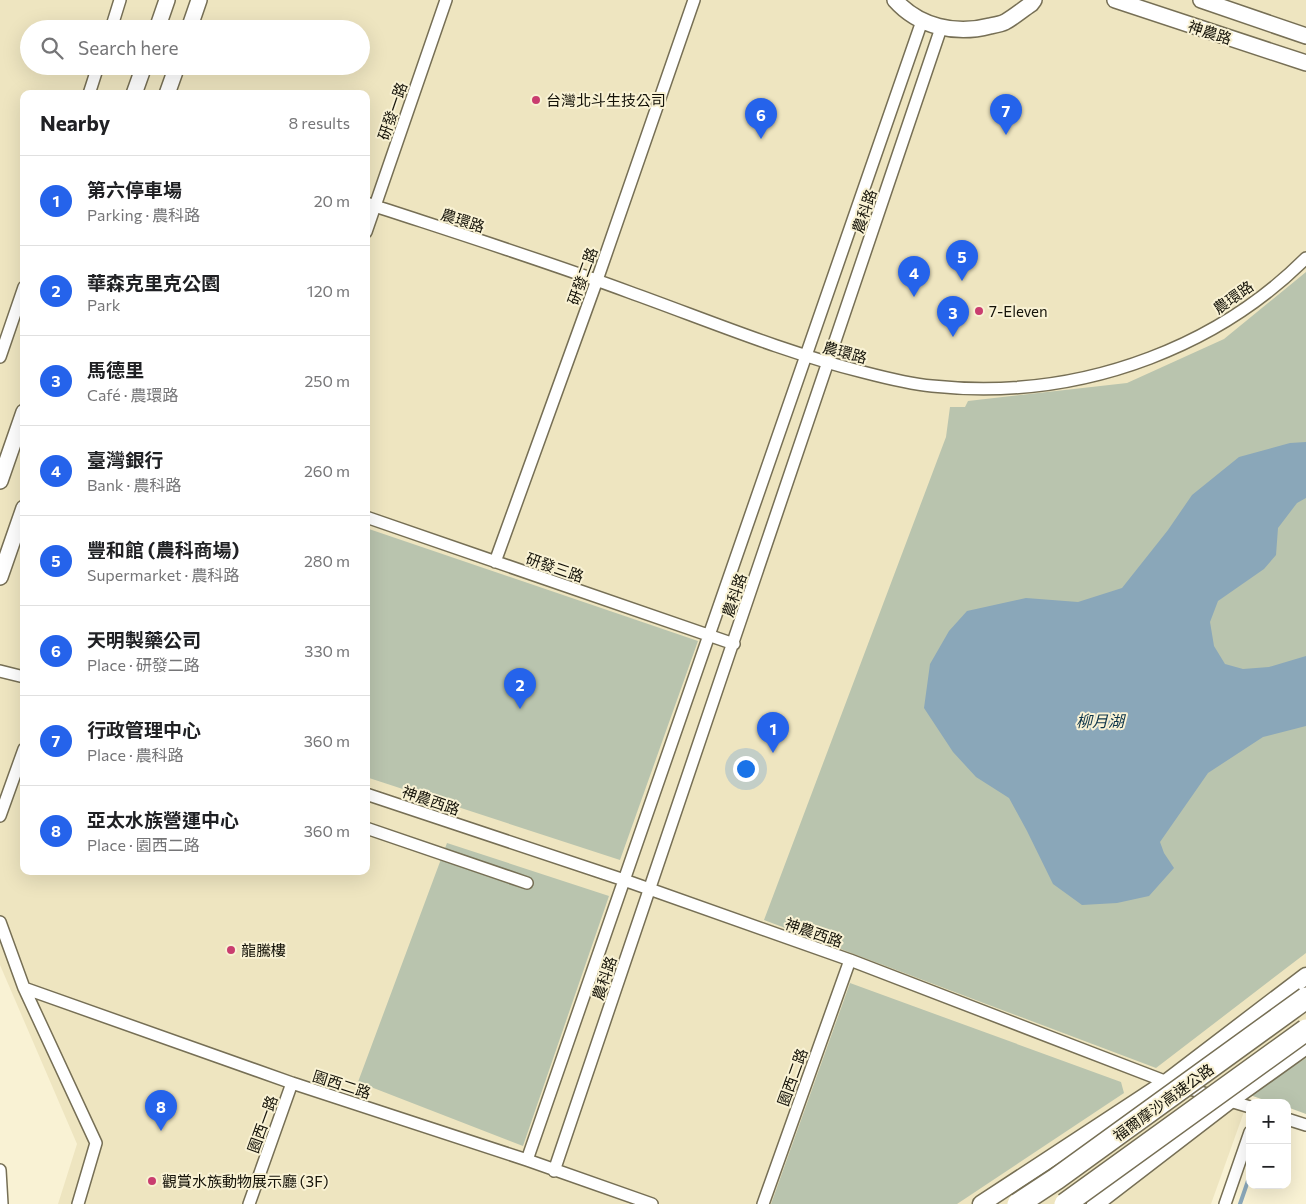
<!DOCTYPE html>
<meta charset="utf-8">
<style>
:root{--surface:#fff;--page:#f2f2f2;--text:#202124;--muted:#757577;--line:#e0e0e0;--accent:#2563eb}
body{margin:0;font-family:Commissioner,"Noto Sans TC",sans-serif;background:var(--page);color:var(--text)}
.controls{position:absolute;right:15px;bottom:15px;display:grid;overflow:hidden;border-radius:10px;box-shadow:0 5px 20px #0002}
.controls button{width:45px;height:45px;display:grid;place-items:center;padding:0;border:0;border-bottom:1px solid var(--line);background:var(--surface);color:var(--text);font:25px sans-serif}
.you{position:absolute;left:745px;top:768px;width:18px;height:18px;margin:-12px;border:4px solid #fff;border-radius:50%;background:#1a73e8;box-shadow:0 0 0 8px #1a73e833}
.badge{display:grid;place-items:center;width:32px;height:32px;border-radius:50%;background:var(--accent);color:#fff;font-size:16px;font-weight:700}
.pin{position:absolute;translate:-50% -41px;filter:drop-shadow(0 1px 2px #0008)}
.pin::after{content:'';position:absolute;top:26px;width:18px;height:15px;background:inherit;clip-path:polygon(0 0,100% 0,50% 100%)}
.list{margin:0;padding:0;list-style:none}
h2{display:flex;justify-content:space-between;align-items:center;height:65px;margin:0;padding:0 20px;font-size:21px}
h2 small{font-size:16px;font-weight:400;color:var(--muted)}
.list li{display:grid;grid-template-columns:32px 1fr auto;gap:15px;align-items:center;box-sizing:border-box;height:90px;padding:0 20px;border-top:1px solid var(--line)}
.list b{display:block;font-size:19px;white-space:nowrap}
.list p{margin:0;font-size:16px;white-space:nowrap;color:var(--muted)}
.list em{font-size:16px;font-style:normal;color:var(--muted)}
.icon{flex:none;width:28px;height:28px;fill:none;stroke:currentColor;stroke-width:2;stroke-linecap:round;stroke-linejoin:round}
.map{position:relative;flex:none;width:1306px;height:1204px;overflow:hidden}
.search{position:absolute;background:var(--surface);box-shadow:0 5px 20px #0002;left:20px;top:20px;width:350px;height:55px;display:flex;align-items:center;gap:12px;box-sizing:border-box;padding:0 18px;border-radius:28px;color:var(--muted);font-size:19px}
.panel{position:absolute;background:var(--surface);box-shadow:0 5px 20px #0002;left:20px;top:90px;width:350px;height:785px;border-radius:10px}
.map>svg:first-child{display:block}
</style>
<div class="map">
<svg width="1306" height="1204" viewBox="0 0 1306 1204">
<rect width="100%" height="100%" fill="#f9f2d4"/>
<path fill="#eee5c0" fill-rule="evenodd" d="M0 0H1306V1114L1287 1103H1273L1250 1095 1211 1204H58L77 1144 0 965ZM29 29H361V66H29ZM24 94H366V871H24Z"/>
<path fill="#b9c4ae" d="M1306 272V953L1156 1068 764 920 946 437 950 407H965L968 401 1127 383 1224 339Z
M366 528 698 641 620 860 366 777Z
M447 843 609 896 523 1146 358 1082Z
M850 983 1121 1082 1124 1093 957 1204H771Z
M1306 1058V1114L1287 1107V1103H1273L1250 1095Z"/>
<path fill="#8aa7b9" d="M1306 442V498L1297 503 1278 528 1276 555 1264 569 1218 601 1210 622 1214 646 1225 664 1243 669 1269 667 1306 656V726L1263 737 1208 773 1160 842 1164 853 1174 868 1149 896 1117 903 1082 905 1053 884 1027 831 1009 798 976 777 953 752 924 708 930 664 949 631 967 611 1026 598 1078 602 1122 588 1168 530 1192 495 1239 457 1290 443Z"/>
<g fill="none" stroke-linecap="round" stroke-linejoin="round">
<path stroke="#8aa7b9" stroke-width="4" d="M1240 1204 1250 1175"/>
<defs>
<path id="minor" d="M111 29 120 0
M89 94 98 66
M366 203C454 232 543 260 629 292 707 320 783 352 863 372 886 378 909 384 932 386 1008 394 1079 385 1150 358 1208 336 1262 302 1306 258
M366 232 446 0
M0 357 24 287
M366 517 734 644
M495 562 597 280 694 0
M0 671 24 677
M366 794 624 880 850 960 1167 1082 1250 1107
M0 816 24 749
M366 828 527 883
M0 922 24 988 96 1143 78 1204
M24 988 292 1083 527 1160 652 1204
M1287 1119 1306 1125
M527 1160 922 21
M0 1170 2 1204
M554 1171 941 28
M249 1204 292 1083
M763 1204 850 960
M1225 1204 1250 1132"/>
<path id="tertiary" d="M895 0C919 27 956 35 990 26 995 25 1001 24 1005 22 1014 17 1022 10 1031 4L1034 0
M1115 0 1306 63
M1201 0 1306 36
M157 29 167 0
M189 29 199 0
M134 94 144 66
M167 94 177 66
M0 481 24 412
M0 577 24 508"/>
<path id="secondary" d="M981 1204 1167 1082 1306 976
M1095 1204 1229 1101 1306 1046"/>
</defs>
<use href="#minor" stroke="#766f55" stroke-width="14"/>
<use href="#tertiary" stroke="#766f55" stroke-width="18"/>
<use href="#secondary" stroke="#766f55" stroke-width="19"/>
<use href="#minor" stroke="#fff" stroke-width="11"/>
<use href="#tertiary" stroke="#fff" stroke-width="15"/>
<use href="#secondary" stroke="#fff" stroke-width="16"/>
<defs>
<path id="motorway-bridge" d="M1018 1204 1056 1179 1306 998
M1065 1204 1306 1030"/>
</defs>
<use href="#motorway-bridge" stroke="#766f55" stroke-width="24" stroke-linecap="butt"/>
<use href="#motorway-bridge" stroke="#fff" stroke-width="21"/>
</g>
<g fill="#c93d6f" stroke="#f9f2d4" stroke-width="2">
<circle cx="536" cy="100" r="5"/>
<circle cx="979" cy="311" r="5"/>
<circle cx="231" cy="950" r="5"/>
<circle cx="152" cy="1181" r="5"/>
</g>
<g text-anchor="middle" dominant-baseline="central" stroke-width="4" stroke-linejoin="round" paint-order="stroke">
<g font-size="15" fill="#141208" stroke="#f9f2d4">
<text transform="translate(1210 32) rotate(18)">神農路</text>
<text transform="translate(392 111) rotate(-71)">研發一路</text>
<text transform="translate(864 211) rotate(-71)">農科路</text>
<text transform="translate(463 220) rotate(18)">農環路</text>
<text transform="translate(582 276) rotate(-70)">研發二路</text>
<text transform="translate(1233 297) rotate(-35)">農環路</text>
<text transform="translate(845 352) rotate(15)">農環路</text>
<text transform="translate(555 567) rotate(19)">研發三路</text>
<text transform="translate(734 595) rotate(-71)">農科路</text>
<text transform="translate(431 800) rotate(19)">神農西路</text>
<text transform="translate(814 932) rotate(19)">神農西路</text>
<text transform="translate(604 978) rotate(-71)">農科路</text>
<text transform="translate(792 1077) rotate(-70)">園西二路</text>
<text transform="translate(342 1084) rotate(18)">園西二路</text>
<text transform="translate(1163 1102) rotate(-36)">福爾摩沙高速公路</text>
<text transform="translate(262 1124) rotate(-70)">園西一路</text>
</g>
<g font-size="15" fill="#141208" stroke="#f9f2d4" text-anchor="start">
<text x="546" y="100">台灣北斗生技公司</text>
<text x="989" y="311">7-Eleven</text>
<text x="241" y="950">龍騰樓</text>
<text x="162" y="1181">觀賞水族動物展示廳 (3F)</text>
</g>
<g font-size="16" font-style="italic" fill="#0c3348" stroke="#f9f2d4">
<text x="1100" y="720">柳月湖</text>
</g>
</g>
</svg>
<div class="controls">
<button>+</button>
<button>−</button>
</div>
<div class="you"></div>
<div class="pin badge" style="left:773px;top:753px">1</div>
<div class="pin badge" style="left:520px;top:709px">2</div>
<div class="pin badge" style="left:953px;top:337px">3</div>
<div class="pin badge" style="left:914px;top:297px">4</div>
<div class="pin badge" style="left:962px;top:281px">5</div>
<div class="pin badge" style="left:761px;top:139px">6</div>
<div class="pin badge" style="left:1006px;top:135px">7</div>
<div class="pin badge" style="left:161px;top:1131px">8</div>
<div class="search"><svg class="icon" aria-label="search" viewBox="0 0 24 24"><circle cx="10" cy="10" r="6"/><path d="M15 15l6 6"/></svg>Search here</div>
<section class="panel">
<h2>Nearby<small>8 results</small></h2>
<ul class="list">
<li><span class="badge">1</span><div><b>第六停車場</b><p>Parking · 農科路</p></div><em>20 m</em></li>
<li><span class="badge">2</span><div><b>華森克里克公園</b><p>Park</p></div><em>120 m</em></li>
<li><span class="badge">3</span><div><b>馬德里</b><p>Café · 農環路</p></div><em>250 m</em></li>
<li><span class="badge">4</span><div><b>臺灣銀行</b><p>Bank · 農科路</p></div><em>260 m</em></li>
<li><span class="badge">5</span><div><b>豐和館 (農科商場)</b><p>Supermarket · 農科路</p></div><em>280 m</em></li>
<li><span class="badge">6</span><div><b>天明製藥公司</b><p>Place · 研發二路</p></div><em>330 m</em></li>
<li><span class="badge">7</span><div><b>行政管理中心</b><p>Place · 農科路</p></div><em>360 m</em></li>
<li><span class="badge">8</span><div><b>亞太水族營運中心</b><p>Place · 園西二路</p></div><em>360 m</em></li>
</ul>
</section>
</div>
